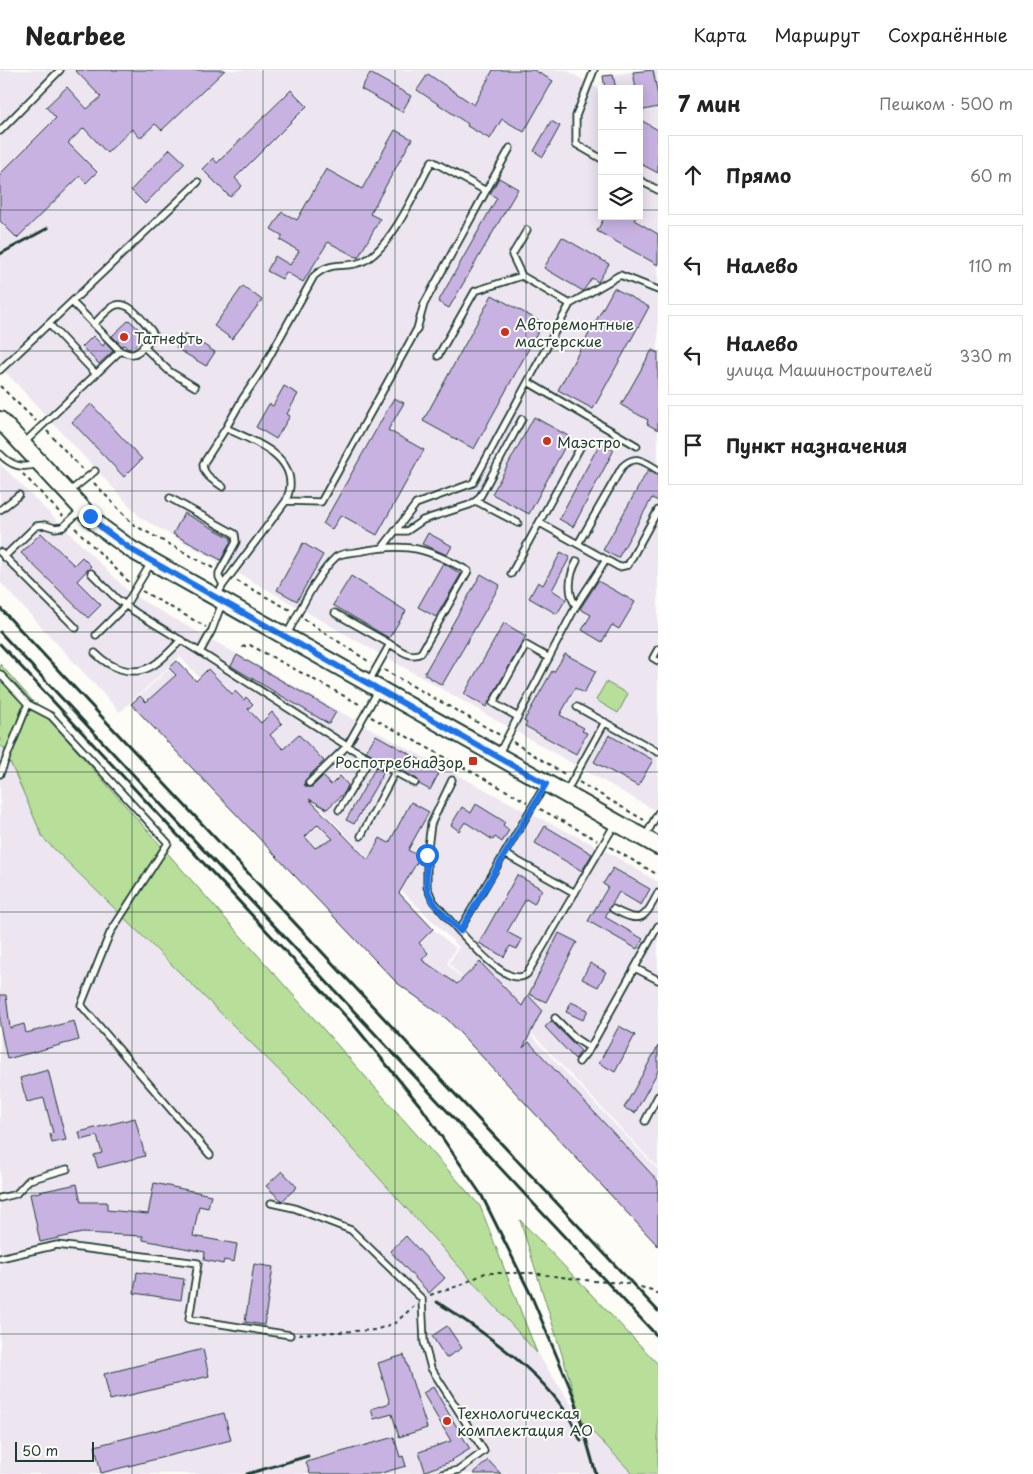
<!DOCTYPE html>
<html lang="ru">
<meta charset="utf-8">
<style>
:root{--surface:#fff;--page:#f2f2f2;--text:#222;--muted:#767676;--line:#e0e0e0}
body{margin:0;font-family:"Playpen Sans",sans-serif;background:var(--page);color:var(--text)}
.controls{position:absolute;right:15px;top:15px;display:grid;overflow:hidden;border-radius:0px;box-shadow:0 2px 12px #0003}
.controls button{width:45px;height:45px;display:grid;place-items:center;padding:0;border:0;border-bottom:1px solid var(--line);background:var(--surface);color:var(--text);font:25px sans-serif}
.scale{position:absolute;left:15px;bottom:12px;width:79px;box-sizing:border-box;padding-left:5px;border:2px solid #1f3d34;border-top:0;font-size:14px;line-height:18px;white-space:nowrap;color:#1f3d34;-webkit-text-stroke:4px #fdfcf7;paint-order:stroke}
.stop{position:absolute;width:15px;height:15px;margin:-11px;border:4px solid #1a73e8;border-radius:50%;background:#fff}
.stop.end{background:#1a73e8;border-color:#fff;box-shadow:0 1px 5px #0008}
.list{margin:0;padding:0;list-style:none}
h2{display:flex;justify-content:space-between;align-items:center;height:65px;margin:0;padding:0 20px;font-size:21px}
h2 small{font-size:16px;font-weight:400;color:var(--muted)}
.list li{display:grid;grid-template-columns:32px 1fr auto;gap:15px;align-items:center;box-sizing:border-box;height:80px;margin:0 10px 10px;padding:0 10px;border:1px solid var(--line);border-radius:0px}
.list b{display:block;font-size:19px;white-space:nowrap}
.list p{margin:0;font-size:16px;white-space:nowrap;color:var(--muted)}
.list em{font-size:16px;font-style:normal;color:var(--muted)}
.icon{flex:none;width:28px;height:28px;fill:none;stroke:currentColor;stroke-width:2;stroke-linecap:round;stroke-linejoin:round}
.map{position:relative;flex:none;width:658px;height:1404px;overflow:hidden}
header{display:flex;align-items:center;gap:30px;box-sizing:border-box;height:70px;padding:0 25px;background:var(--surface);border-bottom:1px solid var(--line)}
header strong{font-size:24px}
nav{display:flex;gap:28px;margin-inline-start:auto;font-size:18px}
main{display:flex}
aside{flex:1;background:var(--surface)}
.map>svg:first-child{display:block}
</style>
<header>
<strong>Nearbee</strong>
<nav><a>Карта</a><a>Маршрут</a><a>Сохранённые</a></nav>
</header>
<main>
<div class="map">
<svg width="658" height="1404" viewBox="0 0 658 1404">
<rect width="100%" height="100%" fill="#fdfcf7"/>
<filter id="ink" filterUnits="userSpaceOnUse"><feTurbulence type="fractalNoise" baseFrequency=".02" numOctaves="2"/><feDisplacementMap in="SourceGraphic" scale="10" xChannelSelector="R" yChannelSelector="G"/><feConvolveMatrix kernelMatrix="1 2 1 2 8 2 1 2 1" color-interpolation-filters="sRGB"/></filter>
<g filter="url(#ink)">
<path fill="#ede6f1" d="M0 0H566L602 21V146H639V67L658 77V742L141 448 0 296Z
M646 0H658V72L639 61V19H605L603 6Z
M0 394 132 525 360 653 529 743 601 778 658 812V1098L524 955V958L658 1100V1176L447 949 397 913 131 634 177 591 433 859 456 878 447 893 487 937 449 893 459 877 364 784 180 587 120 642 0 512Z
M0 675 4 678 43 768 306 1027 537 1283 583 1352 633 1404H0Z"/>
<path fill="#b8df9a" stroke="#6c8e67" d="M0 594 480 1136 537 1283 306 1027 43 768 4 678 0 675Z
M606 612 628 624 618 643 596 630Z
M520 1150 658 1294V1404H633L583 1352Z"/>
<path fill="#c7b2e2" stroke="#1f3d34" fill-rule="evenodd" d="M75 0H225L162 60 155 54 140 68 132 59 107 83 84 58 68 73 97 102 86 113 80 106 17 168 0 151V104L56 48 46 37 67 17 87 39 101 27Z
M493 0H534L553 11 524 62 502 49 490 69 467 56 468 54 417 20 428 4 474 35Z
M653 0 658 26V37L639 41V19H636L633 2Z
M370 3 411 26 402 42 361 19Z
M613 5 616 19H605L603 6Z
M291 20 307 36 235 108 242 116 230 127 202 99 213 88 217 93Z
M639 49 658 60V103L639 93Z
M551 51 560 56 543 87 534 81Z
M395 60 412 69 370 144 380 149 358 188 328 172 303 212 286 202 282 209 267 201 275 186 290 195 299 181 280 170 283 166 271 159 282 142 297 150 326 99 362 119Z
M170 79 185 93 145 134 131 120Z
M499 108 518 119 449 238 438 232 497 128 490 124Z
M605 146H637L634 150 658 164V195L597 161Z
M562 167 609 194 598 212 592 208 583 221 544 198Z
M243 216 262 230 232 269 214 256Z
M614 218 649 237 593 339 558 320Z
M492 225 543 253 474 379 423 351Z
M129 250 146 266 131 279H128L124 275 122 276 112 266Z
M185 263 215 282 206 296 176 278Z
M93 266 103 276 105 273 113 281 99 294 82 277Z
M652 280 658 283V360L647 354 648 350 621 335Z
M284 316 298 324 287 344 290 346 276 369 256 357 269 334 273 336Z
M394 328 404 333 388 360 424 380 377 465 341 445 332 459 323 454Z
M91 334 142 389 124 407 72 352Z
M534 347 570 367 529 444 492 424Z
M600 373 614 380 573 457 559 449Z
M648 400 658 406V431L652 428 618 488 603 480Z
M184 443 231 468V471L221 490 173 464Z
M41 463 74 495 82 487 91 496 77 511 101 535 88 548 21 483Z
M428 463 452 476 447 485 422 474Z
M303 473 323 485 297 531 277 520Z
M561 482 570 487 552 520 566 529 557 544 529 528 538 512 543 515Z
M443 493 461 504 436 547 418 537Z
M481 504 500 515 442 615 424 604Z
M351 506 406 541 389 568 333 535Z
M598 511 635 532 619 559 612 555 602 572 582 560 591 545 580 539Z
M504 553 526 566 486 637 464 624Z
M565 584 596 601 584 623 575 618 560 645 584 658 582 661 587 663 576 684 525 656 527 653 524 651 552 601 554 602Z
M237 585 336 642 329 654 231 596Z
M177 591 196 611 208 599 232 624 235 621 244 630 246 627 253 634 248 639 261 653 272 642 282 654 270 665 283 679 299 665 324 691 305 710 304 714 306 717H312L323 706 331 715 340 706 348 715 345 722 327 739 309 729 368 790 380 768 389 773 411 732 429 742 408 780 420 787 399 823 433 859 419 873 428 883 422 890 457 914 480 892 522 936 528 925 542 940 523 978 529 972 658 1111V1176L447 949 397 913 131 634 140 626 146 632 176 605 169 598ZM318 754 333 769 315 778 305 767Z
M376 665 440 701 430 720 419 714 417 709 381 689 382 686 380 689 366 681Z
M609 665 653 690 638 716 594 692Z
M376 697 384 702 354 754 346 750Z
M476 734 505 752 503 755 509 760 502 772 495 767 493 770 465 752 459 761 451 755 462 737 471 743Z
M545 756 592 784 582 801 535 773Z
M613 798 650 819 641 835 619 822 605 847 643 869 637 879 588 851 608 817 603 814Z
M517 805 542 819 534 834 526 829 507 862 522 870 517 879 510 876 504 887 479 873Z
M559 863 577 872 546 932 529 924Z
M590 893 606 902 598 917 582 909Z
M0 925H6L10 958 24 954 26 963 74 951 79 970 7 989 0 955Z
M571 932 588 940 583 950 566 942Z
M551 951 581 981 575 989 545 957Z
M619 956 635 965 615 1002 599 993Z
M658 976V1001L635 1043 624 1038Z
M48 1000 66 1070 52 1073 50 1064 53 1063 44 1028 27 1032 20 1008Z
M135 1048 145 1086 98 1098 94 1085 102 1083 97 1066 81 1070 79 1062Z
M282 1101 297 1117 282 1131 266 1116Z
M154 1113 211 1125 208 1138 199 1136 193 1166 237 1174 234 1192 224 1190 223 1194 204 1190 205 1182 143 1170V1166L82 1163 40 1172 30 1124 77 1114 81 1132H107V1140L148 1144Z
M406 1166 445 1208 429 1223 390 1181Z
M254 1194 273 1197 264 1255 245 1252Z
M137 1202 184 1209 181 1230 134 1223Z
M447 1256 462 1278 446 1288 432 1266Z
M203 1279 209 1306 110 1330 104 1304Z
M404 1285 427 1358 399 1367 392 1344 374 1349 371 1339 390 1333 378 1293Z
M433 1317 470 1379 452 1390 453 1391 425 1401 419 1382 451 1371 423 1323Z
M224 1343 231 1370 101 1403 95 1376Z
M394 1367 400 1387 403 1386 406 1396 378 1404H310L306 1392Z
M488 1390 501 1404H473Z"/>
<g fill="none" stroke-linecap="round" stroke-linejoin="round">
<defs>
<path id="service" d="M594 0 576 46V74L602 89
M0 61 60 0
M639 110 658 120
M486 121 510 78
M522 206 512 185 527 160
M570 234 620 205 658 220
M49 254 96 304
M94 254C99 249 105 242 112 237 127 227 142 250 151 260L153 263C152 269 140 283 133 284 129 285 124 282 120 281
M143 276 169 301 195 317
M0 300 198 112
M528 312 637 376
M226 358 243 328 262 300 314 206C333 189 345 200 364 191 392 177 417 118 432 91L486 121 424 234 417 259 321 432 286 431
M24 373 120 281 72 232
M0 384C12 396 21 399 38 394
M69 422 95 401
M170 428 235 464 236 472 219 503V507L223 515
M476 431 518 453
M0 440 19 425
M540 453 619 497 628 495 658 440
M395 461H407L423 450 469 435 476 431 481 425 522 349
M578 474 622 397C636 383 644 392 658 400
M383 477 416 434 473 413 570 234 522 206 475 221 438 286
M0 482 76 558
M4 487 36 456 45 455 55 458 63 457 81 440
M91 503 117 529 135 542 200 582 347 676 415 713
M511 504 582 374
M217 526 223 515 286 431C287 427 290 421 290 416 292 382 249 370 226 358L203 394C203 406 215 411 223 417
M576 536C567 523 569 505 577 491
M335 543 390 574 369 611
M287 564C300 541 317 504 336 487 342 482 354 483 362 481 408 472 427 478 468 501L421 583C410 589 400 580 390 574
M96 565 125 536 151 493
M658 579 653 588 658 591
M200 582 212 560 222 533
M95 583C109 597 131 607 150 597 161 592 172 579 181 570
M0 604 28 634 0 704
M28 634 51 646 168 773 110 863 81 935 210 1085
M577 637 658 682
M518 647 493 633 526 575 549 588
M498 685 576 536 606 490
M452 710 431 754 427 785V817L433 831 459 861 545 715
M309 713 347 676 378 621
M566 722 605 652
M339 740 370 689
M361 766 395 702
M645 767 658 743
M505 784 575 823
M613 839C641 854 644 850 658 823
M459 861C472 874 509 919 527 904L615 754
M635 898 658 910
M555 948 576 969 590 978
M579 992 590 978 658 856
M645 1051 658 1026
M0 1128 16 1124 29 1110 67 1099
M271 1133 294 1138 351 1160 422 1229 424 1272 431 1298 484 1381 459 1400 442 1404
M0 1188 57 1175 198 1193 189 1249 290 1265"/>
<path id="secondary" d="M0 350 90 447 102 458 132 480 658 776"/>
</defs>
<use href="#service" stroke="#1f3d34" stroke-width="9"/>
<use href="#secondary" stroke="#1f3d34" stroke-width="20"/>
<path stroke="#1f3d34" stroke-width="2" stroke-dasharray="4 4" stroke-linecap="butt" d="M0 316 36 351
M47 361 83 400
M23 404 63 446
M94 413 134 455 213 498
M75 458 130 513
M237 511 292 541
M142 521 206 557
M304 549 371 593
M242 577 250 575 359 634 361 637
M384 600 500 665
M371 647 527 732
M513 672 566 705
M579 712 644 750
M540 739 597 770
M610 777 658 805
M430 1225 461 1215 485 1203H531L593 1211 625 1213 652 1220 658 1224
M299 1264 375 1260 395 1253 414 1236"/>
<use href="#service" stroke="#fdfcf7" stroke-width="5.5"/>
<use href="#secondary" stroke="#fdfcf7" stroke-width="16"/>
<path stroke="#1f3d34" stroke-width="3" d="M0 184 48 158
M0 538 658 1241
M0 562 658 1267
M0 574 354 955 422 1038 482 1126 531 1225 574 1327 596 1404
M437 1232C482 1261 541 1301 569 1347 573 1354 577 1363 581 1371
M247 1404 308 1386"/>
</g>
</g>
<g fill="none" stroke-linecap="round" stroke-linejoin="round" filter="url(#ink)">
<path stroke="#1a73e8" stroke-width="6" d="M90 446 102 458 132 480 546 714 460 861C449 849 430 834 427 817 426 807 427 796 427 785"/>
</g>
<path fill="none" stroke="#1f3d34" stroke-width="1" stroke-opacity="0.55" d="M132 0V1404M263 0V1404M395 0V1404M526 0V1404M0 140H602M639 140H658M0 281H658M0 421H658M0 562H658M0 702H658M0 842H658M0 983H658M0 1123H658M0 1264H658"/>
<g fill="#c8321e" stroke="#fdfcf7" stroke-width="2">
<circle cx="505" cy="262" r="5"/>
<circle cx="124" cy="267" r="5"/>
<circle cx="547" cy="371" r="5"/>
<rect x="468" y="686" width="10" height="10" rx="2.5"/>
<circle cx="447" cy="1351" r="5"/>
</g>
<g text-anchor="middle" dominant-baseline="central" stroke-width="4" stroke-linejoin="round" paint-order="stroke">
<g font-size="15" fill="#1f3d34" stroke="#fdfcf7" text-anchor="start">
<text x="515" y="253">Авторемонтные<tspan x="515" dy="17">мастерские</tspan></text>
<text x="134" y="267">Татнефть</text>
<text x="557" y="371">Маэстро</text>
<text x="463" y="691" text-anchor="end">Роспотребнадзор</text>
<text x="457" y="1342">Технологическая<tspan x="457" dy="17">комплектация АО</tspan></text>
</g>
</g>
</svg>
<div class="controls">
<button>+</button>
<button>−</button>
<button><svg class="icon" aria-label="layers" viewBox="0 0 24 24"><path d="M12 4l9 5-9 5-9-5zM3 14l9 5 9-5"/></svg></button>
</div>
<div class="scale">50 m</div>
<div class="stop" style="left:427px;top:785px"></div>
<div class="stop end" style="left:90px;top:446px"></div>
</div>
<aside>
<h2>7 мин<small>Пешком · 500 m</small></h2>
<ul class="list">
<li><svg class="icon" aria-label="ahead" viewBox="0 0 24 24"><path d="M12 20V5M6 11l6-6 6 6"/></svg><div><b>Прямо</b></div><em>60 m</em></li>
<li><svg class="icon" aria-label="left" viewBox="0 0 24 24"><path d="M17 20v-9H6M10 6l-5 5 5 5"/></svg><div><b>Налево</b></div><em>110 m</em></li>
<li><svg class="icon" aria-label="left" viewBox="0 0 24 24"><path d="M17 20v-9H6M10 6l-5 5 5 5"/></svg><div><b>Налево</b><p>улица Машиностроителей</p></div><em>330 m</em></li>
<li><svg class="icon" aria-label="arrive" viewBox="0 0 24 24"><path d="M6 21V4h12l-3 4 3 4H6"/></svg><div><b>Пункт назначения</b></div></li>
</ul>
</aside>
</main>
